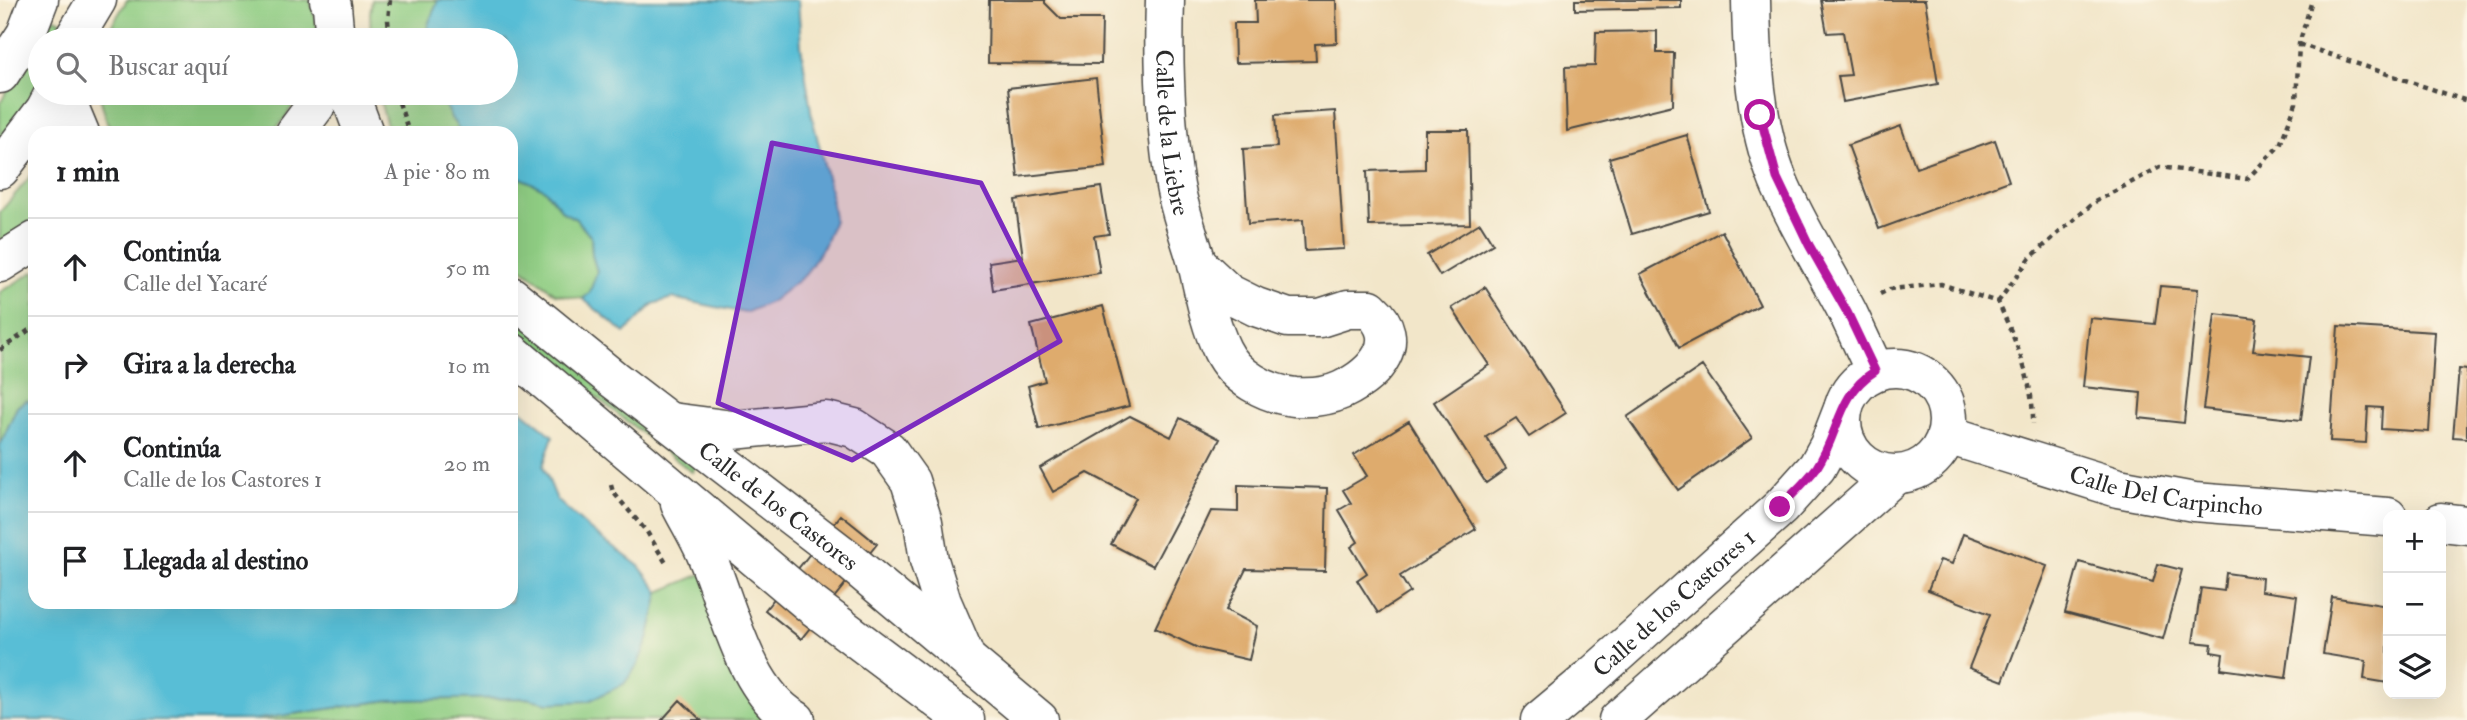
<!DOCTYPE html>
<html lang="es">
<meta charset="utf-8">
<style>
:root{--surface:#fff;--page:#f6f6f6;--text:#202124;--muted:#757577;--line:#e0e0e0}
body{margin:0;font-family:"IM FELL Double Pica",serif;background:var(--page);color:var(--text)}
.controls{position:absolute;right:21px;bottom:21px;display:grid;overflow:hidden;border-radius:14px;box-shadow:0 7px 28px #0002}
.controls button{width:63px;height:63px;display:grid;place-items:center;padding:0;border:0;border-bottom:2px solid var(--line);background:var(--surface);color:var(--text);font:35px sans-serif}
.stop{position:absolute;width:21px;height:21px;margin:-16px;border:5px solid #b5179e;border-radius:50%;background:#fff}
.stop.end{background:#b5179e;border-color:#fff;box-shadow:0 2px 7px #0008}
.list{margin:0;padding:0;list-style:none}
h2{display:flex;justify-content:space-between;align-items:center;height:91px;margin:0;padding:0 28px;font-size:30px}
h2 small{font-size:23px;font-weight:400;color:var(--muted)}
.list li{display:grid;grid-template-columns:46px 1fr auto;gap:21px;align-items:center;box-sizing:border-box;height:98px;padding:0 28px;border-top:2px solid var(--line)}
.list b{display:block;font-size:26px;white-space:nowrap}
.list p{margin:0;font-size:23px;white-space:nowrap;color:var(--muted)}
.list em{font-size:23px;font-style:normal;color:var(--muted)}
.icon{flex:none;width:38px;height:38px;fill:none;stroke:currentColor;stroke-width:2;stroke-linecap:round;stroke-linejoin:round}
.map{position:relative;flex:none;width:2467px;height:720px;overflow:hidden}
.search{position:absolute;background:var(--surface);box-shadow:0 7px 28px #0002;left:28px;top:28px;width:490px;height:77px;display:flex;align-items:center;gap:18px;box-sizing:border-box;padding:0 24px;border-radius:38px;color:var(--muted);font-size:26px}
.panel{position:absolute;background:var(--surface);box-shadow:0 7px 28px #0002;left:28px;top:126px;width:490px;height:483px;border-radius:21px}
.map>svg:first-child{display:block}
</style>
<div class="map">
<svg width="2467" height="720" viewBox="0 0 2467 720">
<rect width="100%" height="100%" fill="#fcf5e5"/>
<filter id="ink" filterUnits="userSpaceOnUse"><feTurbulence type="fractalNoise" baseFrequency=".0143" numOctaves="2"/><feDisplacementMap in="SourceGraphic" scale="14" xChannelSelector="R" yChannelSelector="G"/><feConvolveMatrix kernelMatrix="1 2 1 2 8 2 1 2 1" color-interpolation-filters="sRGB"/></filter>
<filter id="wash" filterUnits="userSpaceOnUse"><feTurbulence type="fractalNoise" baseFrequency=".00686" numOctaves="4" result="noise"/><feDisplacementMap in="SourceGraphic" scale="28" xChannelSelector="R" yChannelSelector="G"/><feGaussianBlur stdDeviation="1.57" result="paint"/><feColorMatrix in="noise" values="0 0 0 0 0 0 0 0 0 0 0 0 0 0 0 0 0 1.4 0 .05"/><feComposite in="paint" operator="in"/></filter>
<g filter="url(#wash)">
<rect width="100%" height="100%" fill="#f2e6c9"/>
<path fill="#8fcd83" stroke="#5d7c57" stroke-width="2" d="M127 0H310L317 25 315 40H107L111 27Z
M372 0H438L428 25 426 40H371L370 13Z
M55 18 61 21 62 28 59 40H40V92L0 153V103L48 21Z
M99 93H300L284 120 271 133H115L107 122Z
M378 93H439L451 118 462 133H389Z
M35 171V226L0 247V212Z
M511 173 544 189 563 212 576 219 591 237 592 255 597 271 590 293 583 299 556 294 511 260Z
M35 271V404L26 400 17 407 0 445V292Z
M511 310 699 461 692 472 511 331Z
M704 573 775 720H253L389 700 526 698 549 703 648 640 659 592Z"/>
<path fill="#58bed6" stroke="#427480" stroke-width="2" d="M438 0H798L801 46 812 117 830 189 834 220 825 244 805 275 771 302 745 313 672 298 653 304 625 333 583 299 590 292 597 271 592 255 591 237 576 219 563 212 544 189 511 173V133H462L451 118 439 93H506V40H426L428 25Z
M26 400 35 404V602H511V402L553 436 543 466 557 500 588 528 639 566 659 592 648 640 638 664 624 684 589 701 549 703 526 698 389 700 253 720H0V445L17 407Z"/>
<g id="blocks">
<path fill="#deab6d" d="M989 0H1045V3L1061 19H1102L1101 64 988 63Z
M1255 0H1336L1337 43 1315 44 1316 61 1235 63 1234 23H1256Z
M1575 0H1681V8L1575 10Z
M1821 0H1925L1938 84 1843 102 1838 76 1851 75 1843 32 1827 33Z
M1657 31V53H1674L1673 105 1567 131 1565 67 1595 66 1596 32Z
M1096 78 1106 167 1018 177 1008 88Z
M1335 111 1344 249 1305 251 1303 220 1248 224 1243 149 1277 147 1275 115Z
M1901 126 1916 168 1995 140 2009 181 1879 229 1848 145Z
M1425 130H1468L1470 224 1369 226 1367 171 1425 169Z
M1687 135 1709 211 1632 234 1609 158Z
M1101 187 1109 234 1094 236 1100 273 993 290 989 262 1023 257 1015 200Z
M1480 223 1493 244 1440 276 1427 255Z
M1722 231 1760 305 1679 348 1640 274Z
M2160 286 2198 289 2184 423 2139 418 2141 393 2083 387 2090 318 2155 324Z
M1485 287 1566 413 1529 437 1516 418 1486 437 1506 469 1486 483 1434 402 1489 365 1452 308Z
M1103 306 1129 406 1039 429 1028 386 1045 381 1031 325Z
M2215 314 2257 319 2253 351 2309 357 2301 420 2203 409Z
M2338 326 2435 332 2429 432 2381 429 2382 408 2368 407 2366 443 2330 441Z
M1702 366 1752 438 1678 490 1627 417Z
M2459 369 2467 370V438L2453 437Z
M1130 416 1171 437 1180 418 1220 439 1153 566 1111 544 1136 498 1088 473 1053 492 1040 468Z
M1409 421 1476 529 1400 576 1410 592 1378 613 1357 580 1367 573 1351 547 1358 542 1339 510 1351 503 1343 490 1367 476 1354 455Z
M1238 485 1327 488 1325 571 1246 569 1226 610 1257 626 1249 660 1198 648 1155 628 1211 511 1238 512Z
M841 515 877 544 801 639 765 610Z
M1963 534 2047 566 2003 681 1969 668 1990 614 1928 590 1940 560 1952 564Z
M2079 562 2153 582 2158 564 2182 570 2163 639 2065 613Z
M2226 573 2262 578 2261 591 2297 596 2286 678 2221 669 2223 654 2211 652 2212 644 2193 642 2201 588 2224 591Z
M2332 597 2388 606V683L2364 679 2366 661 2323 654Z
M680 700 701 720H662Z"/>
</g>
</g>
<g filter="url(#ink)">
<use href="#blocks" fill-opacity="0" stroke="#494743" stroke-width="2"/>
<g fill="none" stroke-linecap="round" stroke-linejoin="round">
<defs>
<g id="minor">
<path d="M329 0 332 6 335 40"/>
<path id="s1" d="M1165 0C1163 62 1165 125 1175 186 1180 212 1190 238 1197 263 1204 292 1209 323 1222 350 1235 377 1266 394 1295 397 1311 398 1327 397 1342 390 1375 374 1406 341 1370 309H1348L1320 318H1288L1256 307 1228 293 1197 264"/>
<path d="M1751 0C1752 60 1755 124 1778 180 1797 226 1825 268 1848 313 1857 332 1866 352 1875 371"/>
<path d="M73 40 97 0"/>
<path d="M0 74 26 34 39 0"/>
<path d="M69 93 70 109 80 133"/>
<path d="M349 93 364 133"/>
<path d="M295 133 316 105 321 93"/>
<path d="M0 169 45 110 54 93"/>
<path d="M0 263 35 241"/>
<path id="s2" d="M511 296 613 379 845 557 1039 720"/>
<path d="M511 352 809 603 965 720"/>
<circle cx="1895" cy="421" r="53"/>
<path d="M671 422 733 430 826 421 854 428 888 450 910 481 923 522 929 560 942 602 964 653"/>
<path id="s3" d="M1948 435 2118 488 2194 502 2388 517"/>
<path d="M680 504C688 520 698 536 705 552 728 604 744 691 796 720"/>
<path d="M2441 522 2467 525"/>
<path id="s4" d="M1540 720 1588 680 1781 507 1817 467 1829 445 1843 409"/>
<path d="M1618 720 1895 475"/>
</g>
</defs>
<use href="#minor" stroke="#494743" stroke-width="41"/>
<path stroke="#494743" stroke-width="4.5" stroke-dasharray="5 5" stroke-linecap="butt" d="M390 0 388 20 390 40
M2299 44 2467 101
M396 93 409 133
M1880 294 1890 289 1941 284 1998 302C2015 339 2034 382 2033 424
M1998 302 2030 258 2093 203 2160 167 2247 179 2280 145 2296 103 2299 44 2312 0
M0 350 35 326
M611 485 613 492 647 532 666 563"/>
<use href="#minor" stroke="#fff" stroke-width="38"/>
</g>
</g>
<g fill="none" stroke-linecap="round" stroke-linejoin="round" filter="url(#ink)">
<path stroke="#b5179e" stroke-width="9" d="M1760 115 1777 178 1809 245 1847 312 1875 371C1837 395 1840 432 1817 467 1807 481 1792 494 1780 507"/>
</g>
<path fill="#7b2cbf" fill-opacity="0.2" stroke="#7b2cbf" stroke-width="5" stroke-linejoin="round" d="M772 143 981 183 1060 341 852 460 718 403Z"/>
<g text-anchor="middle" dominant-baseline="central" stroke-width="5" stroke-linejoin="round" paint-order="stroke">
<g font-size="24" fill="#2b2b2b" stroke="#fcf5e5">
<text stroke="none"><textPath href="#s1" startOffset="133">Calle de la Liebre</textPath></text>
<text stroke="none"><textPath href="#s3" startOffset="226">Calle Del Carpincho</textPath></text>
<text stroke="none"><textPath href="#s2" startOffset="340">Calle de los Castores</textPath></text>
<text stroke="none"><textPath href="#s4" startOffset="178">Calle de los Castores 1</textPath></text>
</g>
</g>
</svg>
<div class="controls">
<button>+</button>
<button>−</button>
<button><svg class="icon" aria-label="layers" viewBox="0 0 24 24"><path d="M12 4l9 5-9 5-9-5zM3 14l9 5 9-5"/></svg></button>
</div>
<div class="stop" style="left:1760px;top:115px"></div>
<div class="stop end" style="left:1780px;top:507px"></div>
<div class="search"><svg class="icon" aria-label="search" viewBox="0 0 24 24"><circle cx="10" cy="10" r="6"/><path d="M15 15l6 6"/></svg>Buscar aquí</div>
<section class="panel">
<h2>1 min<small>A pie · 80 m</small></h2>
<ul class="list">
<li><svg class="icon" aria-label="ahead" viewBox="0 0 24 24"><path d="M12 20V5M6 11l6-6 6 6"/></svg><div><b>Continúa</b><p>Calle del Yacaré</p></div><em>50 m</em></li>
<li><svg class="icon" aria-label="right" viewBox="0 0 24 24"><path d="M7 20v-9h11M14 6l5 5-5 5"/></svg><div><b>Gira a la derecha</b></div><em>10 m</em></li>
<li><svg class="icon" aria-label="ahead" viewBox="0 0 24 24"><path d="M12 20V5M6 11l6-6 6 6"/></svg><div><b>Continúa</b><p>Calle de los Castores 1</p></div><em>20 m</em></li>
<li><svg class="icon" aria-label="arrive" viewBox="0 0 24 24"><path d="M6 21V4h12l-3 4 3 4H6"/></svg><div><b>Llegada al destino</b></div></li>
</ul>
</section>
</div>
